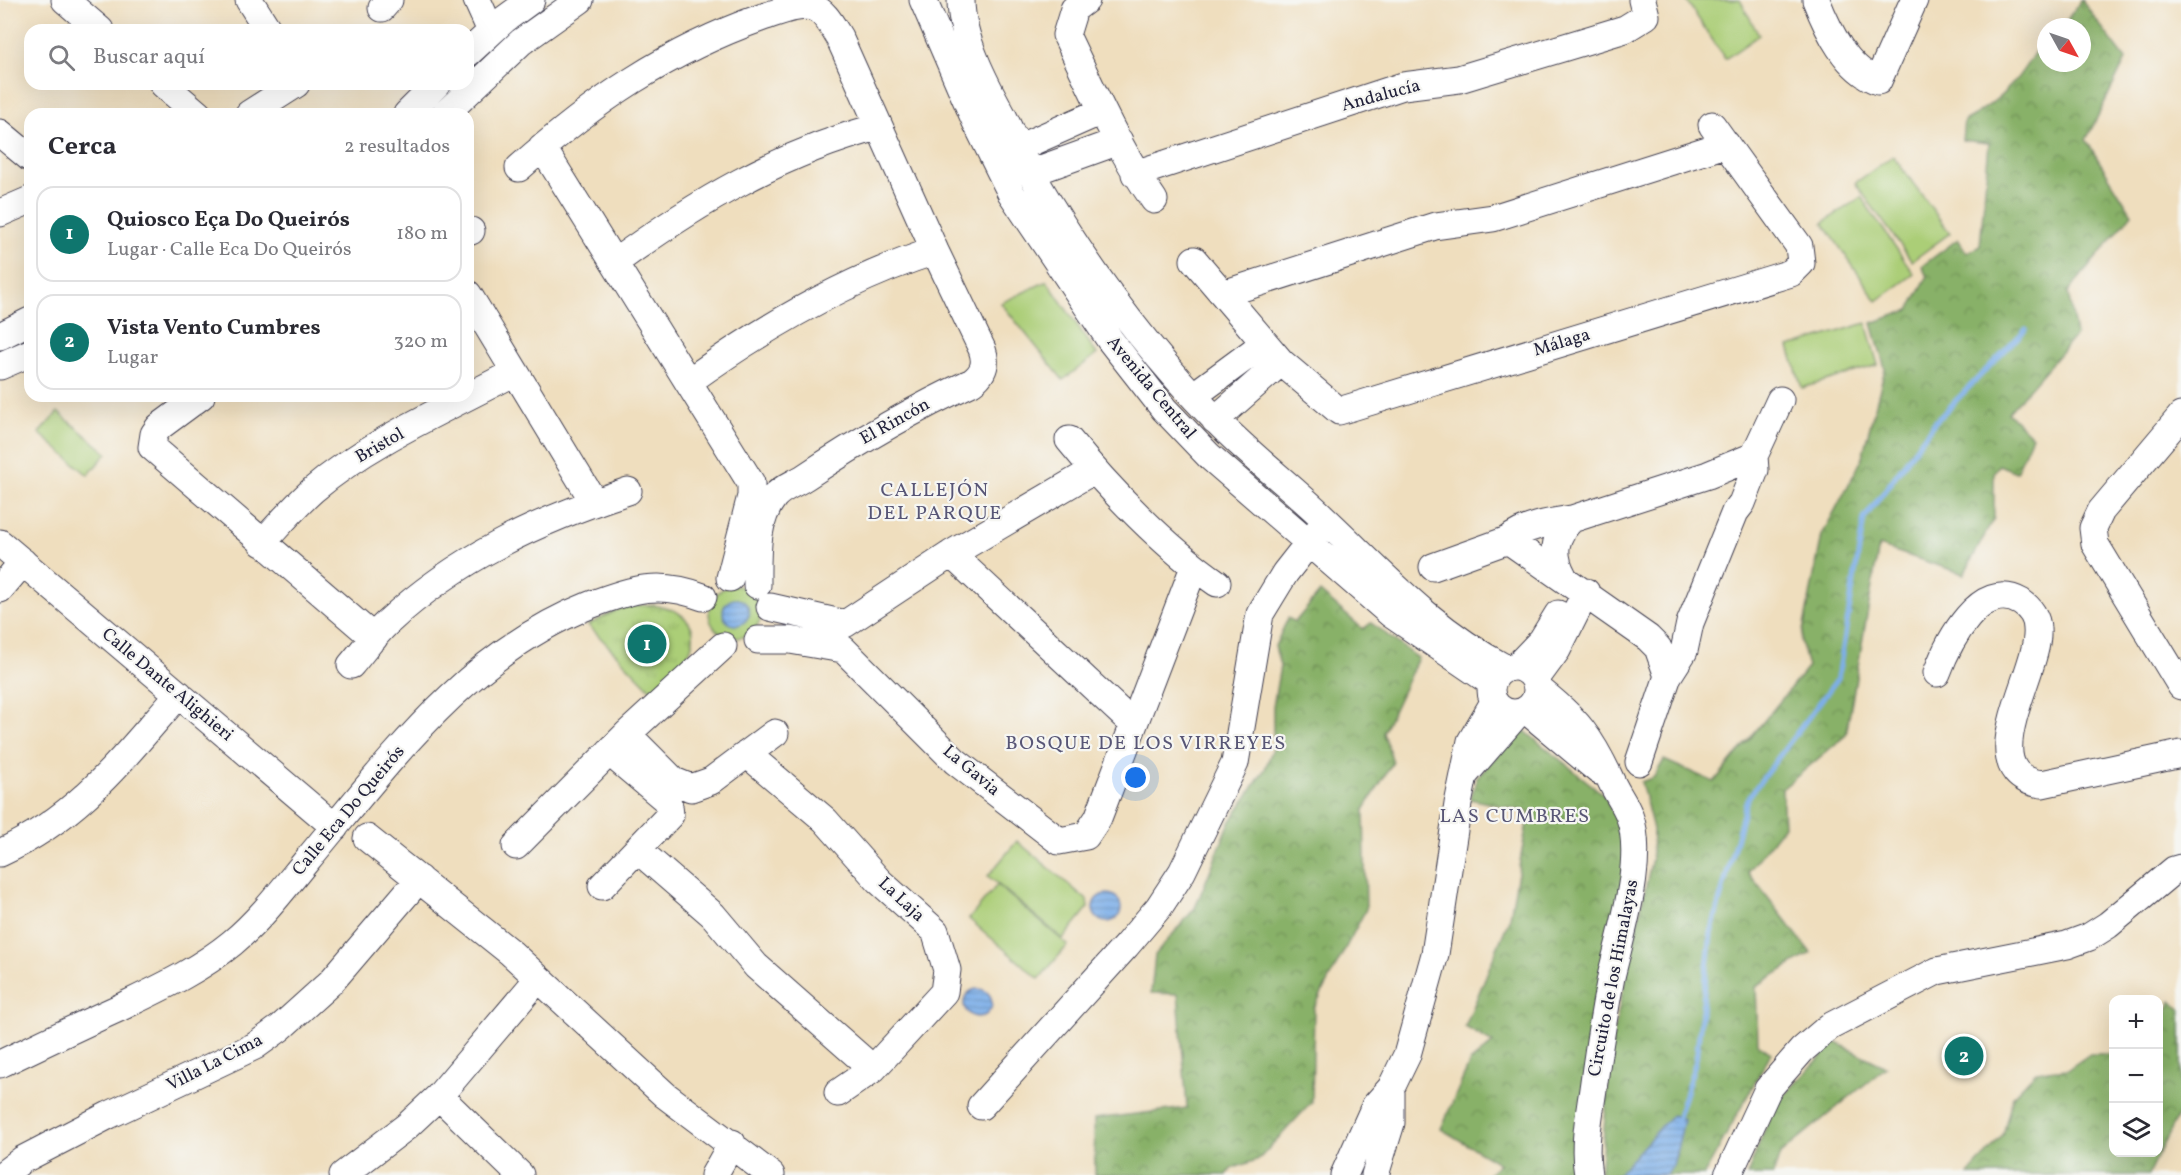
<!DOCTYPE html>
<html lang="es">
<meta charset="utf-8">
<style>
:root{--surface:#fff;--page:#f2f2f3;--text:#2b2b33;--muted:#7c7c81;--line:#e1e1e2;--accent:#0f766e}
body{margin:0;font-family:Vollkorn,serif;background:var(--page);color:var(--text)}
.controls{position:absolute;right:18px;bottom:18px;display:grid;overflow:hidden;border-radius:12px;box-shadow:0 6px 24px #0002}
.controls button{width:54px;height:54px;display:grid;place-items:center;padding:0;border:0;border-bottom:2px solid var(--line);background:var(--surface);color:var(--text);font:30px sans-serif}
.compass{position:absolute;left:2037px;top:18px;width:54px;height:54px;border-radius:50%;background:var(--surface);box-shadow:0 6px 24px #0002;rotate:130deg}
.you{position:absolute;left:1136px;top:778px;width:21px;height:21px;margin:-15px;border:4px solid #fff;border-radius:50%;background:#1a73e8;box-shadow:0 0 0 9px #1a73e833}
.badge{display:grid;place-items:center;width:39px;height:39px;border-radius:50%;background:var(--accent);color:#fff;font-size:20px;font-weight:700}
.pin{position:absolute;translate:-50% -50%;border:3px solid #fff;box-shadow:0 2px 6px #0006}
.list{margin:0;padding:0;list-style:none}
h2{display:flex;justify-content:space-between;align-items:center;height:78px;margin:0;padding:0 24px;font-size:26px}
h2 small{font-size:20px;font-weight:400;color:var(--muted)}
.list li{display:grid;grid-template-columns:39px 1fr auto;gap:18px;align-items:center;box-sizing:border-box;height:96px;margin:0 12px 12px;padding:0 12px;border:2px solid var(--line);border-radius:18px}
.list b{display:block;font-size:22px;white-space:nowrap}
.list p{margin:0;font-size:20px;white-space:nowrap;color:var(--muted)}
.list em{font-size:20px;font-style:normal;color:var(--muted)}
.icon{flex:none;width:33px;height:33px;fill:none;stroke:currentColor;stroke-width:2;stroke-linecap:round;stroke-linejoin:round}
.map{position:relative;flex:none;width:2181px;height:1175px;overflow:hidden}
.search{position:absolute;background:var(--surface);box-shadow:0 6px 24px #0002;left:24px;top:24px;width:450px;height:66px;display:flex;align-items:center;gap:15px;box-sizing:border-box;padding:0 21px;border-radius:18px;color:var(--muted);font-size:22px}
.panel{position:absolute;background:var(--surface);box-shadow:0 6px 24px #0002;left:24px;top:108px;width:450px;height:294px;border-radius:18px}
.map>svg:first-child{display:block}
</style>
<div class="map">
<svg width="2181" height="1175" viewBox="0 0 2181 1175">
<defs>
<pattern id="forest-crowns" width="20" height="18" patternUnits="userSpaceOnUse" patternTransform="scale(1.5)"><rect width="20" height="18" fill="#88b168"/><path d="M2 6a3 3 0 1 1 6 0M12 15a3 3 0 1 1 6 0" fill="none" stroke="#6f9057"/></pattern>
<pattern id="park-tufts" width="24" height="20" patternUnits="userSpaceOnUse" patternTransform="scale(1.5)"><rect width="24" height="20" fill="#abce77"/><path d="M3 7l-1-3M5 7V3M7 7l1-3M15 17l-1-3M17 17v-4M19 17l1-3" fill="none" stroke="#93b168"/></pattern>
<pattern id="water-rules" width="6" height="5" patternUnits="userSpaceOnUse" patternTransform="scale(1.5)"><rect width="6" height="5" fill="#7dafe9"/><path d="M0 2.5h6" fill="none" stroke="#668ebe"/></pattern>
</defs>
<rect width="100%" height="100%" fill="#f6f6f2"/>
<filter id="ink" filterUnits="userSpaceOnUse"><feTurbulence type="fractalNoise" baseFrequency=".0167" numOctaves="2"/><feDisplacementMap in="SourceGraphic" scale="12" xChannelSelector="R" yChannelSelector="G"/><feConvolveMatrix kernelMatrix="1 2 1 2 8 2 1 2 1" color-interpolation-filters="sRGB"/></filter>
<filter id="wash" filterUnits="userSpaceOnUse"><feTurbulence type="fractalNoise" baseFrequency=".008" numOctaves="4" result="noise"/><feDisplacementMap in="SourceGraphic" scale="24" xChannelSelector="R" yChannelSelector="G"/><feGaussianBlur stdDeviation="1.35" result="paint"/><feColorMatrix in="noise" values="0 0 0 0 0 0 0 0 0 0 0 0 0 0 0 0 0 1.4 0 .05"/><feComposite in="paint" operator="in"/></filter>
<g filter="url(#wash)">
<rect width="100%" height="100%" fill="#efdebe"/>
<path fill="#abce77" stroke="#667859" stroke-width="1.5" d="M1686 0H1740L1759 35 1725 59Z
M1893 156 1950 233 1912 261 1855 183Z
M1861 197 1914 274 1877 301 1823 223Z
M1047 281 1097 354 1063 380 1001 303Z
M1866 323 1878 365 1802 388 1789 347Z
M58 412 107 453 88 475 39 433Z
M709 612a26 26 0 1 1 52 0a26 26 0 1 1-52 0Z
M1017 841 1087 900 1088 908 1063 939 988 876Z
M997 885 1068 945 1039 979 969 919Z"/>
<path fill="url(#forest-crowns)" stroke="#556a52" stroke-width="1.5" d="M2081 0 2126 59 2086 140 2132 214 2068 292 2076 335 2008 413 2032 436 2016 472 1999 465 1994 472V518L1964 574 1879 546 1846 735 1782 789 1784 826 1748 872 1811 953 1756 986 1758 1044 1771 1053 1704 1175H1600L1612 1040 1652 858 1653 829 1641 782 1654 777 1664 760 1714 782 1808 667 1801 641 1822 535 1861 461 1885 369 1872 323 1909 310 1927 277 1922 266 1958 239 1967 253 1980 246 1989 143 1962 140 1964 121C2005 99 2022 76 2044 36L2046 63H2082V27H2062Z
M1320 592 1363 629 1371 623 1418 658 1383 733 1393 762 1364 810 1366 909 1314 1008 1312 1102 1259 1159 1231 1169 1227 1175H1095L1094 1119 1187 1108 1178 994 1151 993 1155 955 1195 908 1229 824 1265 769 1273 748V707L1280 666 1275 646 1288 618 1295 622Z
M1521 728 1604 795 1622 831 1627 874 1580 1175H1487L1500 1164 1441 1129 1470 1062 1493 1043 1465 1027 1510 917 1529 812 1470 799 1477 778Z
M2172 1001 2181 1010V1108L2148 1175H1968L2003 1135 2013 1096 2036 1072 2068 1069 2090 1054H2113L2114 1152H2158L2159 1026Z
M1835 1042 1886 1067 1780 1154 1773 1175H1747L1774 1106Z"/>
<path fill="url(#park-tufts)" stroke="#667859" stroke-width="1.5" d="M654 605C661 607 671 608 677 612 716 635 675 676 655 694L588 625 625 606Z"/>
<path fill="url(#water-rules)" stroke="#506892" stroke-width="1.5" d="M723 612a13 13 0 1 1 26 0a13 13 0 1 1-26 0Z
M1093 908a14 14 0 1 1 28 0a14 14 0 1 1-28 0Z
M964 1003a14 14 0 1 1 28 0a14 14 0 1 1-28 0Z
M1672 1115 1684 1120 1673 1166 1665 1175H1617Z"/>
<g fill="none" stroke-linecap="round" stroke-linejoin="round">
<path stroke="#7dafe9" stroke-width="5" d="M1676 1123 1696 1060 1711 933 1747 799 1838 678 1864 519 1934 423 2026 329"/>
</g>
</g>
<g filter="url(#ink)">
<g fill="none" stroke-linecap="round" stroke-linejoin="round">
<defs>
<path id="minor" d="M65 0 100 30
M249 0 268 30
M477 0 491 31
M923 0 975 120 1011 193 1110 340 1164 409 1209 456 1391 614 1492 683
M961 0C961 39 986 85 1004 118 1013 137 1021 157 1032 175 1083 262 1143 346 1214 418 1249 455 1291 486 1328 522 1387 578 1432 629 1505 668
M1086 0 1074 9 1066 35C1093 91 1118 149 1154 200
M1816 0C1828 30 1846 69 1878 81L1914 0
M382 8 389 0
M468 53 505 19 531 0
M163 84 198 114
M249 114 296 84
M407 114 437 84
M445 114 521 42 580 0
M0 133 30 158
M542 147 751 483V496L730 578
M1018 148 1102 111
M519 168C594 101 667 51 763 17 777 13 797 3 812 7 825 11 832 26 839 37L935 251 982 349C987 363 984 373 972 382 914 409 859 441 805 477 796 483 781 488 774 497 755 521 757 556 757 585
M1030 173 1119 141
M1135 174 1403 86 1459 79 1625 29 1646 16 1642 0
M0 213 30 200
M468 232 471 231
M1194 260 1281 362 1339 411 1791 273 1801 263 1799 246 1712 125
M614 263C696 203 780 153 878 127
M468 294 594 502
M1223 294 1435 226 1493 218 1726 144
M0 336 30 321
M0 366 30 353
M688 382C763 328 846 279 935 251
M201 396 159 427 154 434 152 447 374 638
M1193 396 1254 351 1262 341
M2181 416 2101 511 2093 528 2095 544 2181 686
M1215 420 1281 362
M1069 440C1109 489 1165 547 1217 583
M1508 540 1648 638 1658 648 1668 676
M0 543 335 827
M262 543C279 525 295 506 313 490 370 441 450 407 515 372
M951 554 1132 723
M1433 567 1508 540C1524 526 1552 522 1572 519L1708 475 1754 456
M1563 576C1551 554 1554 536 1572 519
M0 589 23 562
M770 607 845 624 951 554 1094 470
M758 640H790L843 649 955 761 1059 841 1086 836 1098 818 1194 567
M351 665C363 651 374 635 387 623 457 558 539 520 628 491
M1491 690a23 23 0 1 1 46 0a23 23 0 1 1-46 0Z
M1516 667 1542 640 1558 614
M1937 673C1948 643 1980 578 2021 602 2030 608 2037 618 2037 629 2041 670 1968 774 2042 784L2181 754
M1535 680 1557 650 1586 592
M1537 688C1577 719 1591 737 1612 783 1617 794 1625 804 1629 815 1646 858 1621 933 1611 977 1604 1013 1598 1052 1593 1089 1589 1117 1583 1146 1588 1175
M1526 710 1599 771
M627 734 674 781 691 788 711 781 775 733
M747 754 825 820 879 881 935 931 947 970 944 992 873 1069 838 1093
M1639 762 1668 676 1684 651 1690 623 1735 512 1742 503 1755 470 1754 456 1780 400
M1466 773 1518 713
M367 838 511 953 665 1095 771 1175
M516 846 627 734 723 646
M638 850 713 915 756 966 873 1069
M0 853C80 816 122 759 179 694
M602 886 670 815 669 806 665 799 609 752
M0 1064C40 1045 79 1026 119 1008 158 989 198 971 232 943 261 919 284 888 308 859 390 761 467 653 590 605 632 589 660 580 703 597
M439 1096 520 1175
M981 1106 1126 946 1159 907 1182 872 1235 763 1260 614 1285 573 1318 531
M2 1175 22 1160 109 1115 255 1046 280 1028 331 982 419 879
M343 1175 407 1126 439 1096 538 979
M714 1175 732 1143
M1344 1175 1375 1106 1391 1088 1407 1055 1435 954 1458 804 1471 741 1494 702
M1375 1175 1391 1123V1088
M1728 1175 1768 1089 1802 1050 1829 1027 1937 971 2067 945 2089 937 2108 925 2174 870 2181 868"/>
</defs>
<use href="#minor" stroke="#413e4f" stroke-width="29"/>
<use href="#minor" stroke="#fff" stroke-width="27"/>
</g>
</g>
<g text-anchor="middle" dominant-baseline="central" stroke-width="4.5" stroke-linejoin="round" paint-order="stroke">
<g font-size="18" fill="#22223b" stroke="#f6f6f2">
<text transform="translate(1381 96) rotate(-15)">Andalucía</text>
<text transform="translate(1562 343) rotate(-17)">Málaga</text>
<text transform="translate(1151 388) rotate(50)">Avenida Central</text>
<text transform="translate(895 422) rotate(-29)">El Rincón</text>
<text transform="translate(380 446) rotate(-30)">Bristol</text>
<text transform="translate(167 685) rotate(40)">Calle Dante Alighieri</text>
<text transform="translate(971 771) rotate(40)">La Gavia</text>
<text transform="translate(349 811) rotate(-50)">Calle Eca Do Queirós</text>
<text transform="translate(901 900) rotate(43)">La Laja</text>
<text transform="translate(1614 978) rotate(-79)">Circuito de los Himalayas</text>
<text transform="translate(215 1063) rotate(-27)">Villa La Cima</text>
</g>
<g font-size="20" letter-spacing="1.5" fill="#585676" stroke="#f6f6f2">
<text x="935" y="491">CALLEJÓN<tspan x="935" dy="23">DEL PARQUE</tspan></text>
<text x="1146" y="744">BOSQUE DE LOS VIRREYES</text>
<text x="1515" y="817">LAS CUMBRES</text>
</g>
</g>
</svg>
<div class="controls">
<button>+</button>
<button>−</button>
<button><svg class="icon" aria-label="layers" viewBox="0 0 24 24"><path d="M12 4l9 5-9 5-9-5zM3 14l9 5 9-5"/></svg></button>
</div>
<svg class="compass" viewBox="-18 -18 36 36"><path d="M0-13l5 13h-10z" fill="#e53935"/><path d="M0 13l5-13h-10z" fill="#7c7c81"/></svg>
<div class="you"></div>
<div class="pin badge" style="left:647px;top:644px">1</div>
<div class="pin badge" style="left:1964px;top:1056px">2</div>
<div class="search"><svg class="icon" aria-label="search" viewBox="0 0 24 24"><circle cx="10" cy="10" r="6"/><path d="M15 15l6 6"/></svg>Buscar aquí</div>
<section class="panel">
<h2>Cerca<small>2 resultados</small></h2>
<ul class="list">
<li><span class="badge">1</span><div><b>Quiosco Eça Do Queirós</b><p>Lugar · Calle Eca Do Queirós</p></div><em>180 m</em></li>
<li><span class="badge">2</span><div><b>Vista Vento Cumbres</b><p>Lugar</p></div><em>320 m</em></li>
</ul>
</section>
</div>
